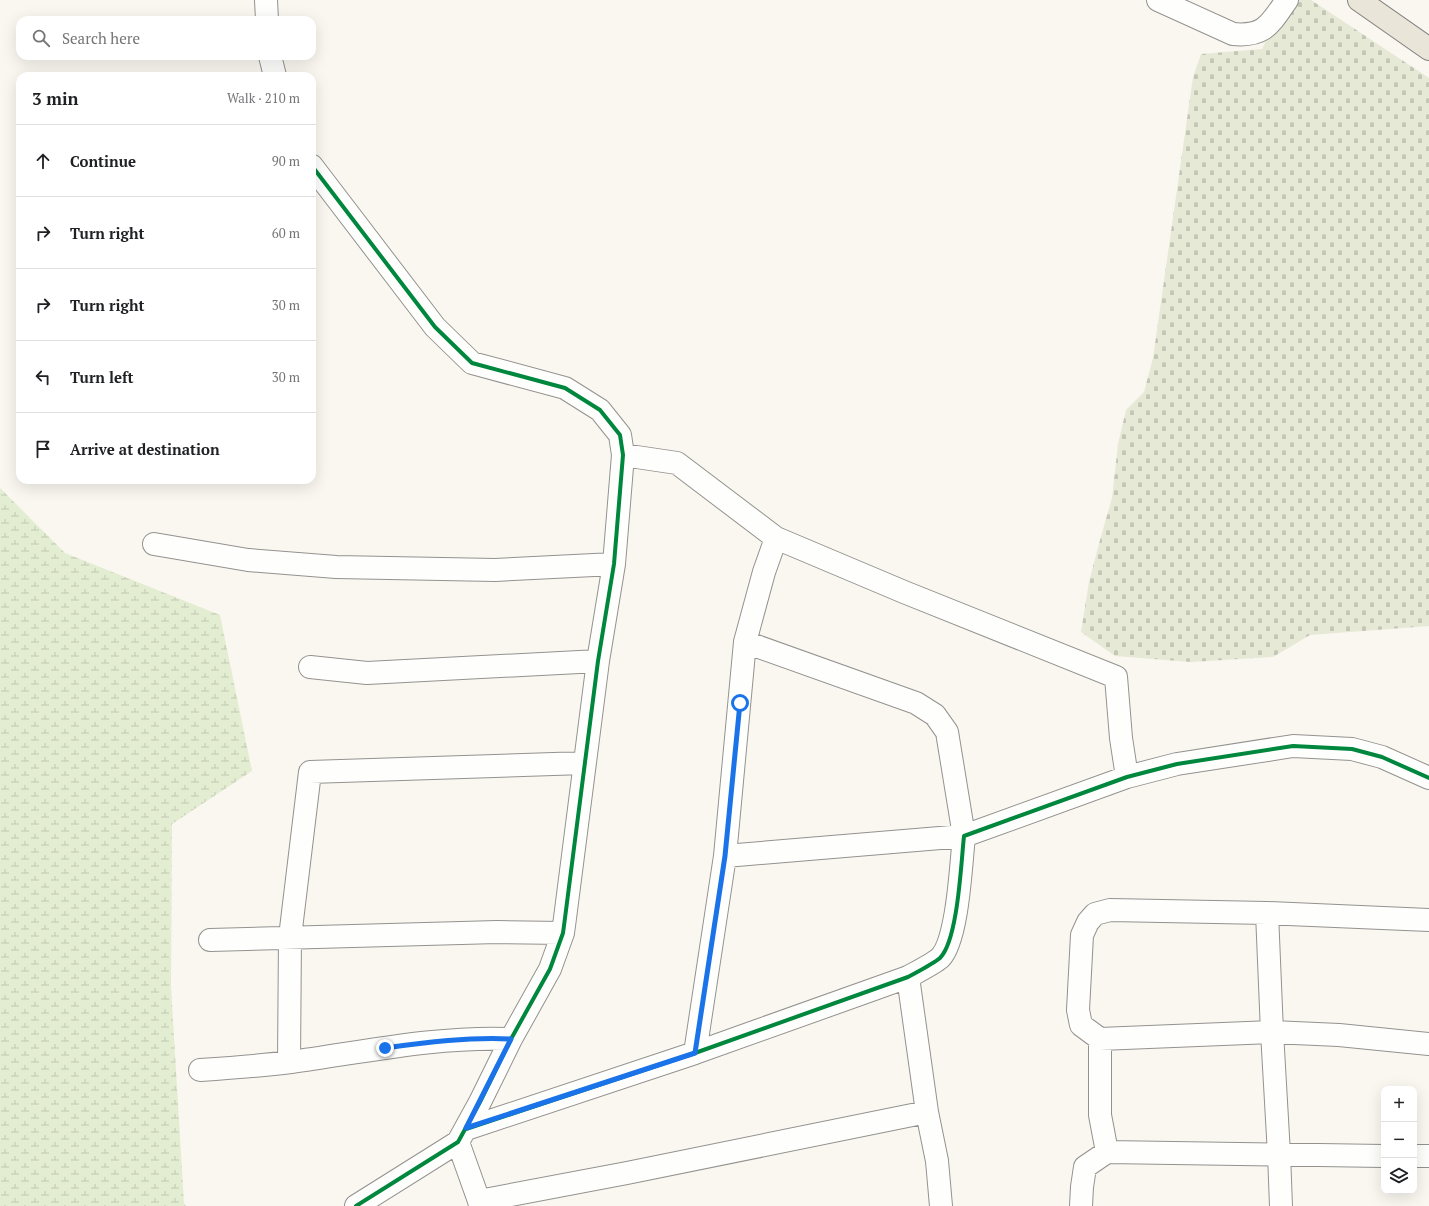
<!DOCTYPE html>
<meta charset="utf-8">
<style>
:root{--surface:#fff;--page:#f2f2f2;--text:#202124;--muted:#757577;--line:#e0e0e0}
body{margin:0;font-family:"PT Serif",serif;background:var(--page);color:var(--text)}
.controls{position:absolute;right:12px;bottom:12px;display:grid;overflow:hidden;border-radius:8px;box-shadow:0 4px 16px #0002}
.controls button{width:36px;height:36px;display:grid;place-items:center;padding:0;border:0;border-bottom:1px solid var(--line);background:var(--surface);color:var(--text);font:20px sans-serif}
.stop{position:absolute;width:12px;height:12px;margin:-9px;border:3px solid #1a73e8;border-radius:50%;background:#fff}
.stop.end{background:#1a73e8;border-color:#fff;box-shadow:0 1px 4px #0008}
.list{margin:0;padding:0;list-style:none}
h2{display:flex;justify-content:space-between;align-items:center;height:52px;margin:0;padding:0 16px;font-size:17px}
h2 small{font-size:13px;font-weight:400;color:var(--muted)}
.list li{display:grid;grid-template-columns:26px 1fr auto;gap:12px;align-items:center;box-sizing:border-box;height:72px;padding:0 16px;border-top:1px solid var(--line)}
.list b{display:block;font-size:15px;white-space:nowrap}
.list em{font-size:13px;font-style:normal;color:var(--muted)}
.icon{flex:none;width:22px;height:22px;fill:none;stroke:currentColor;stroke-width:2;stroke-linecap:round;stroke-linejoin:round}
.map{position:relative;flex:none;width:1429px;height:1206px;overflow:hidden}
.search{position:absolute;background:var(--surface);box-shadow:0 4px 16px #0002;left:16px;top:16px;width:300px;height:44px;display:flex;align-items:center;gap:10px;box-sizing:border-box;padding:0 14px;border-radius:12px;color:var(--muted);font-size:15px}
.panel{position:absolute;background:var(--surface);box-shadow:0 4px 16px #0002;left:16px;top:72px;width:300px;height:412px;border-radius:12px}
.map>svg:first-child{display:block}
</style>
<div class="map">
<svg width="1429" height="1206" viewBox="0 0 1429 1206">
<defs>
<pattern id="wetland-marsh" width="20" height="14" patternUnits="userSpaceOnUse"><rect width="20" height="14" fill="#e3edd2"/><path d="M1 5h8M5 5V1M11 12h8M15 12V8" fill="none" stroke="#c2cab3"/></pattern>
<pattern id="cemetery-stones" width="16" height="16" patternUnits="userSpaceOnUse"><rect width="16" height="16" fill="#e6e9d6"/><path d="M2 7V4a2 2 0 0 1 4 0v3zM10 15v-3a2 2 0 0 1 4 0v3z" fill="#c4c7b6"/></pattern>
</defs>
<rect width="100%" height="100%" fill="#faf7f0"/>
<path fill="url(#wetland-marsh)" d="M0 488 65 553 220 615 252 771 172 824 171 987 184 1203 186 1206H0Z"/>
<path fill="url(#cemetery-stones)" d="M1286 0H1311L1429 78V626L1310 635 1273 657 1191 662 1115 656 1081 632 1089 582 1100 540 1112 498 1118 444 1126 410 1144 392 1153 358 1193 77 1201 54 1262 49Z"/>
<g fill="none" stroke-linecap="round" stroke-linejoin="round">
<defs>
<path id="minor" d="M266 0 267 20
M1158 0 1233 34C1265 37 1270 24 1287 0
M270 56 275 76
M312 166 435 327 472 363 565 388 600 410 620 435 623 455 614 564 598 661 565 918 563 933 550 969 511 1039 480 1102 458 1142 356 1206
M623 455 677 463 776 538 904 592 1116 677 1121 738 1127 777
M154 544 248 560 336 567 495 570 614 564
M310 667 367 673 598 661
M725 856 964 836 947 732 935 715 916 703 745 642 764 572 776 538
M1267 913 1272 1032 1279 1154 1281 1206
M1429 920 1267 913 1110 910 1095 914 1088 922 1082 935 1078 1010 1081 1025 1100 1039 1272 1032 1339 1035 1429 1044
M210 940 497 932 563 933
M908 977 927 1112 937 1161 941 1206
M1100 1039V1115L1107 1152
M695 1053 725 856 745 642
M289 1062 290 937 310 772 584 763
M200 1070C230 1068 260 1066 291 1062 364 1052 437 1036 511 1039
M466 1129 695 1053 908 977C917 972 933 964 940 958 958 940 961 863 964 836L1127 777 1177 764 1293 746 1352 749 1382 757 1429 778
M458 1142 479 1201 480 1206
M1414 1156H1429
M479 1201 627 1173 927 1112
M1081 1206 1082 1187 1085 1167 1107 1152 1384 1156"/>
<path id="primary" d="M1359 0 1429 49"/>
</defs>
<use href="#minor" stroke="#93928f" stroke-width="24"/>
<use href="#primary" stroke="#807f7c" stroke-width="24"/>
<use href="#minor" stroke="#fefefd" stroke-width="22"/>
<use href="#primary" stroke="#eae5d9" stroke-width="22"/>
<defs>
<path id="cycleway" d="M312 166 435 327 472 363 565 388 600 410 620 435 623 455 614 564 598 661 565 918 563 933 550 969 511 1039 480 1102 458 1142 356 1206
M466 1129 695 1053 908 977C917 972 933 964 940 958 958 940 961 863 964 836L1127 777 1177 764 1293 746 1352 749 1382 757 1429 778"/>
</defs>
<use href="#cycleway" stroke="#fff" stroke-width="6"/>
<use href="#cycleway" stroke="#00873e" stroke-width="4"/>
</g>
<g fill="none" stroke-linecap="round" stroke-linejoin="round">
<path stroke="#1a73e8" stroke-width="5" d="M385 1048C427 1042 469 1037 511 1039L466 1128 695 1053 725 856 740 703"/>
</g>
</svg>
<div class="controls">
<button>+</button>
<button>−</button>
<button><svg class="icon" aria-label="layers" viewBox="0 0 24 24"><path d="M12 4l9 5-9 5-9-5zM3 14l9 5 9-5"/></svg></button>
</div>
<div class="stop" style="left:740px;top:703px"></div>
<div class="stop end" style="left:385px;top:1048px"></div>
<div class="search"><svg class="icon" aria-label="search" viewBox="0 0 24 24"><circle cx="10" cy="10" r="6"/><path d="M15 15l6 6"/></svg>Search here</div>
<section class="panel">
<h2>3 min<small>Walk · 210 m</small></h2>
<ul class="list">
<li><svg class="icon" aria-label="ahead" viewBox="0 0 24 24"><path d="M12 20V5M6 11l6-6 6 6"/></svg><div><b>Continue</b></div><em>90 m</em></li>
<li><svg class="icon" aria-label="right" viewBox="0 0 24 24"><path d="M7 20v-9h11M14 6l5 5-5 5"/></svg><div><b>Turn right</b></div><em>60 m</em></li>
<li><svg class="icon" aria-label="right" viewBox="0 0 24 24"><path d="M7 20v-9h11M14 6l5 5-5 5"/></svg><div><b>Turn right</b></div><em>30 m</em></li>
<li><svg class="icon" aria-label="left" viewBox="0 0 24 24"><path d="M17 20v-9H6M10 6l-5 5 5 5"/></svg><div><b>Turn left</b></div><em>30 m</em></li>
<li><svg class="icon" aria-label="arrive" viewBox="0 0 24 24"><path d="M6 21V4h12l-3 4 3 4H6"/></svg><div><b>Arrive at destination</b></div></li>
</ul>
</section>
</div>
